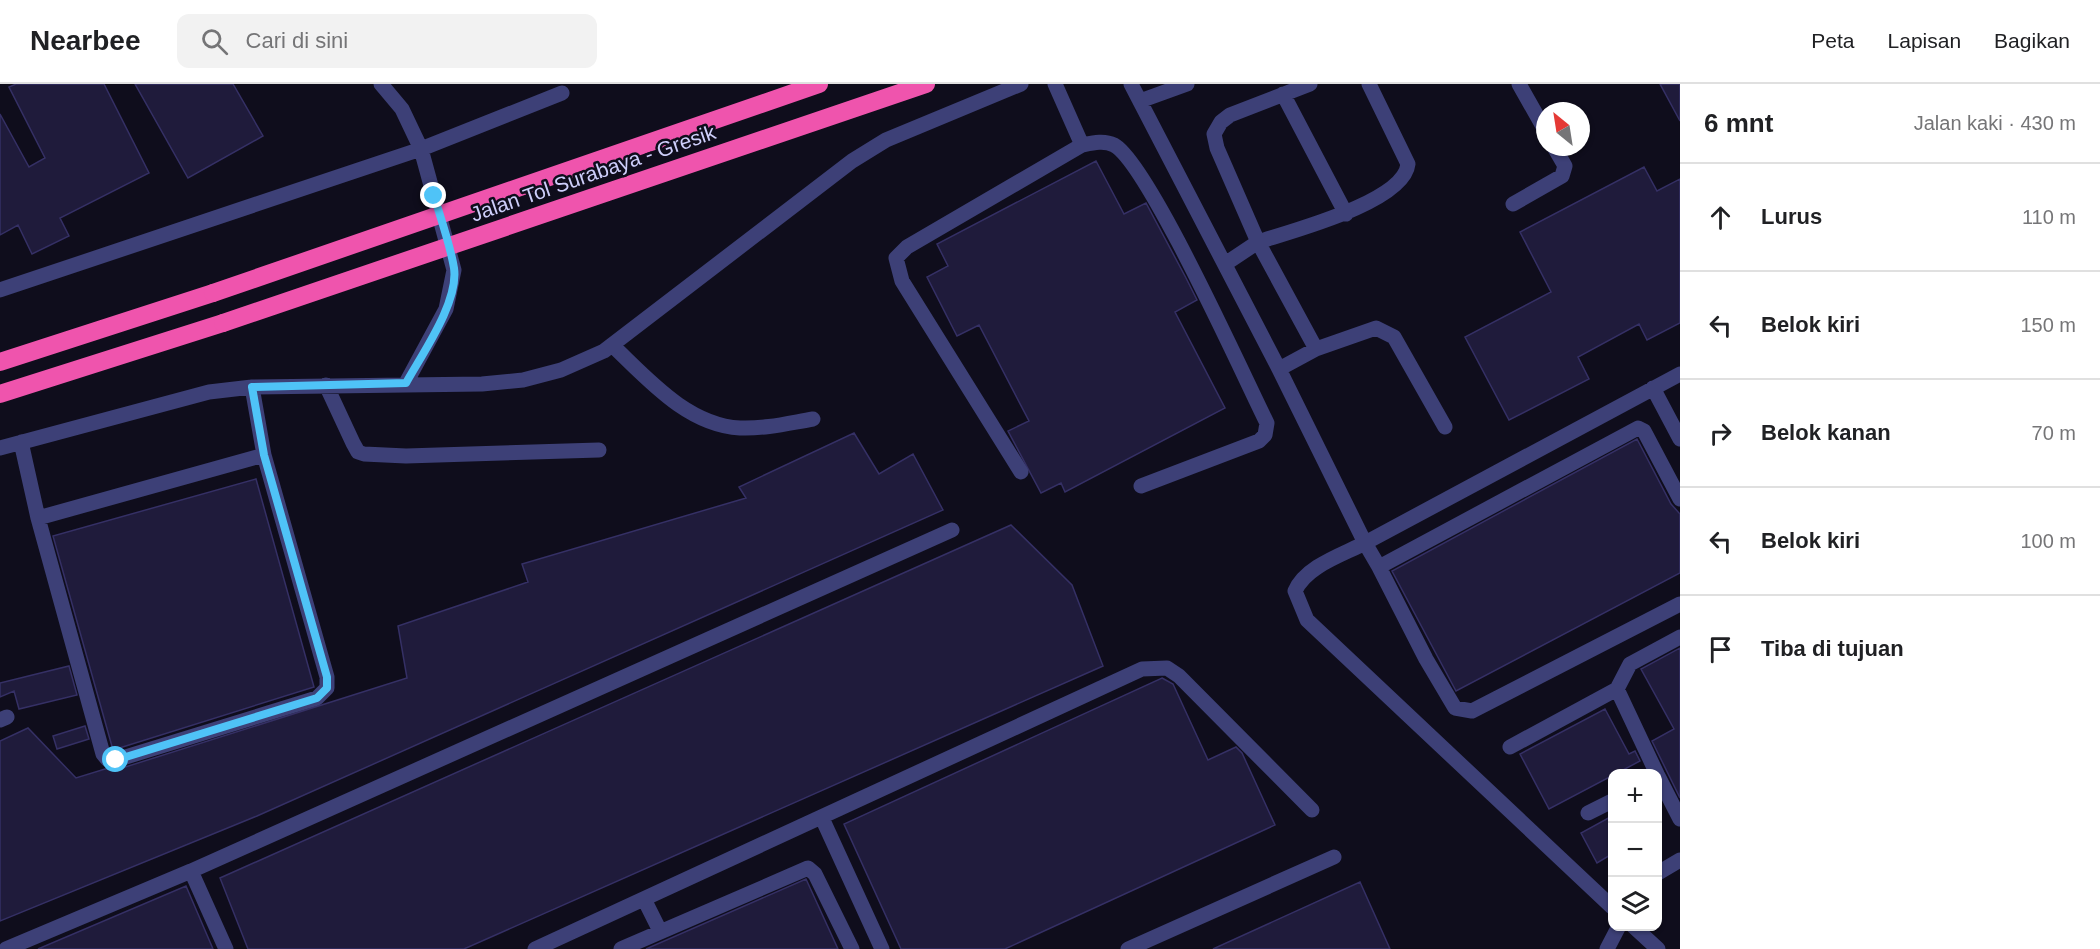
<!DOCTYPE html>
<html lang="id">
<meta charset="utf-8">
<style>
:root{--surface:#fff;--page:#f2f2f2;--text:#202124;--muted:#757577;--line:#e0e0e0}
body{margin:0;font-family:Helvetica,sans-serif;background:var(--page);color:var(--text)}
.controls{position:absolute;right:18px;bottom:18px;display:grid;overflow:hidden;border-radius:12px;box-shadow:0 2px 4px #0004}
.controls button{width:54px;height:54px;display:grid;place-items:center;padding:0;border:0;border-bottom:2px solid var(--line);background:var(--surface);color:var(--text);font:30px sans-serif}
.compass{position:absolute;left:1536px;top:18px;width:54px;height:54px;border-radius:50%;background:var(--surface);box-shadow:0 2px 4px #0004;rotate:330deg}
.stop{position:absolute;width:18px;height:18px;margin:-14px;border:4px solid #4fc3f7;border-radius:50%;background:#fff}
.stop.end{background:#4fc3f7;border-color:#fff;box-shadow:0 2px 6px #0008}
.list{margin:0;padding:0;list-style:none}
h2{display:flex;justify-content:space-between;align-items:center;height:78px;margin:0;padding:0 24px;font-size:26px}
h2 small{font-size:20px;font-weight:400;color:var(--muted)}
.list li{display:grid;grid-template-columns:39px 1fr auto;gap:18px;align-items:center;box-sizing:border-box;height:108px;padding:0 24px;border-top:2px solid var(--line)}
.list b{display:block;font-size:22px;white-space:nowrap}
.list em{font-size:20px;font-style:normal;color:var(--muted)}
.icon{flex:none;width:33px;height:33px;fill:none;stroke:currentColor;stroke-width:2;stroke-linecap:round;stroke-linejoin:round}
.map{position:relative;flex:none;width:1680px;height:865px;overflow:hidden}
header{display:flex;align-items:center;gap:36px;box-sizing:border-box;height:84px;padding:0 30px;background:var(--surface);border-bottom:2px solid var(--line)}
header strong{font-size:28px}
nav{display:flex;gap:33px;margin-inline-start:auto;font-size:21px}
.search{width:420px;height:54px;background:var(--page);display:flex;align-items:center;gap:15px;box-sizing:border-box;padding:0 21px;border-radius:12px;color:var(--muted);font-size:22px}
main{display:flex}
aside{flex:1;background:var(--surface)}
.map>svg:first-child{display:block}
</style>
<header>
<strong>Nearbee</strong>
<div class="search"><svg class="icon" aria-label="search" viewBox="0 0 24 24"><circle cx="10" cy="10" r="6"/><path d="M15 15l6 6"/></svg>Cari di sini</div>
<nav><a>Peta</a><a>Lapisan</a><a>Bagikan</a></nav>
</header>
<main>
<div class="map">
<svg width="1680" height="865" viewBox="0 0 1680 865">
<rect width="100%" height="100%" fill="#0f0d1c"/>
<path fill="#1f1b3b" stroke="#353065" stroke-width="1.5" d="M16 0H104L149 89 60 134 69 152 32 170 18 141 0 151V30L29 83 45 74 9 3Z
M135 0H233L263 52 188 94Z
M1660 0H1680V37Z
M1096 77 1124 130 1146 119 1186 194 1197 216 1175 228 1225 324 1065 408 1061 399 1041 409 1008 347 1029 337 979 241 957 252 927 193 948 182 937 160Z
M1644 83 1657 107 1680 95V239L1647 256 1639 240 1578 273 1589 295 1509 336 1465 253 1551 208 1520 148Z
M854 349 879 390 913 370 943 426 257 732 0 837V657L28 644 76 694 105 685H119L407 594 398 542 528 498 522 480 746 414 739 403Z
M1637 355 1671 420 1680 430V489L1456 607 1392 487Z
M256 395 314 603 113 666 53 452Z
M1011 441 1072 501 1103 582 464 865H248L220 794Z
M1680 564V714L1652 657 1674 645 1641 585Z
M69 582 77 611 19 625 14 607 0 613V599Z
M1162 594 1173 600 1208 676 1236 663 1242 669 1275 741 1005 865H901L844 740Z
M1605 625 1629 670 1635 667 1640 677 1549 725 1520 670Z
M85 642 89 655 57 665 53 652Z
M1612 732V770L1597 779 1581 749Z
M806 795 838 865H646Z
M1360 798 1390 865H1213Z
M186 802 213 865H38Z"/>
<g fill="none" stroke-linecap="round" stroke-linejoin="round">
<path stroke="#3d4077" stroke-width="15" d="M381 0 402 25 421 65 454 186 446 225 406 299
M1055 0 1082 61C1092 59 1104 56 1114 61 1148 79 1244 293 1267 339L1265 351 1259 357 1141 402
M1131 0 1279 285 1365 459C1342 471 1306 482 1295 507L1307 536 1612 823
M1519 0 1545 46
M1283 10 1346 130
M1140 17 1187 0
M1513 120 1562 92 1565 82 1554 63
M1225 180 1258 158 1217 64 1214 50 1221 38 1230 31 1310 0
M0 206 421 65 562 9
M612 261C648 295 687 341 740 344 765 345 789 339 813 335
M1316 265 1258 158C1292 147 1404 118 1408 80L1369 0
M1279 285 1316 265 1376 244 1394 253 1445 343
M1680 290 1365 459 1379 483 1638 344 1644 347 1680 415
M326 301 353 359 358 368 364 370 406 372 599 366
M1653 304 1680 355
M21 358 38 434 103 670 108 676H116L317 614 327 604V593L264 371 252 303
M0 364 209 308 252 303 482 300 523 296 561 286 604 267 852 77 886 56 1021 0
M1021 388 902 197 896 174 907 163 1082 61
M38 434 264 371
M1379 483 1426 575 1455 624 1472 627 1680 520
M0 636 7 633
M1510 663 1617 605
M1657 690 1617 605 1630 580 1680 553
M1658 692 1680 735
M1588 729 1612 717
M822 734 882 865
M191 787 226 865
M1658 789 1680 776
M644 815 660 847
M1633 842 1658 865
M6 865 191 787 952 446
M535 865 1142 585 1167 584 1179 592 1312 726
M621 865 808 784 815 790 852 865
M1128 865 1334 773
M1607 865 1619 842"/>
<path stroke="#ef54ad" stroke-width="18" d="M0 278 213 209
M0 310 223 239"/>
<path stroke="#ef54ad" stroke-width="18" d="M213 209 819 0
M223 239 926 0"/>
</g>
<g fill="none" stroke-linecap="round" stroke-linejoin="round">
<path stroke="#4fc3f7" stroke-width="8" d="M116 676 317 614 327 604V593L264 371 252 303 406 299C422 270 459 218 454 184 450 160 441 135 434 112"/>
</g>
<g text-anchor="middle" dominant-baseline="central" stroke-width="5" stroke-linejoin="round" paint-order="stroke">
<g font-size="21" fill="#cecefa" stroke="#0f0d1c">
<text transform="translate(593 89) rotate(-19)">Jalan Tol Surabaya - Gresik</text>
</g>
</g>
</svg>
<div class="controls">
<button>+</button>
<button>−</button>
<button><svg class="icon" aria-label="layers" viewBox="0 0 24 24"><path d="M12 4l9 5-9 5-9-5zM3 14l9 5 9-5"/></svg></button>
</div>
<svg class="compass" viewBox="-18 -18 36 36"><path d="M0-13l5 13h-10z" fill="#e53935"/><path d="M0 13l5-13h-10z" fill="#757577"/></svg>
<div class="stop" style="left:116px;top:676px"></div>
<div class="stop end" style="left:434px;top:112px"></div>
</div>
<aside>
<h2>6 mnt<small>Jalan kaki · 430 m</small></h2>
<ul class="list">
<li><svg class="icon" aria-label="ahead" viewBox="0 0 24 24"><path d="M12 20V5M6 11l6-6 6 6"/></svg><div><b>Lurus</b></div><em>110 m</em></li>
<li><svg class="icon" aria-label="left" viewBox="0 0 24 24"><path d="M17 20v-9H6M10 6l-5 5 5 5"/></svg><div><b>Belok kiri</b></div><em>150 m</em></li>
<li><svg class="icon" aria-label="right" viewBox="0 0 24 24"><path d="M7 20v-9h11M14 6l5 5-5 5"/></svg><div><b>Belok kanan</b></div><em>70 m</em></li>
<li><svg class="icon" aria-label="left" viewBox="0 0 24 24"><path d="M17 20v-9H6M10 6l-5 5 5 5"/></svg><div><b>Belok kiri</b></div><em>100 m</em></li>
<li><svg class="icon" aria-label="arrive" viewBox="0 0 24 24"><path d="M6 21V4h12l-3 4 3 4H6"/></svg><div><b>Tiba di tujuan</b></div></li>
</ul>
</aside>
</main>
